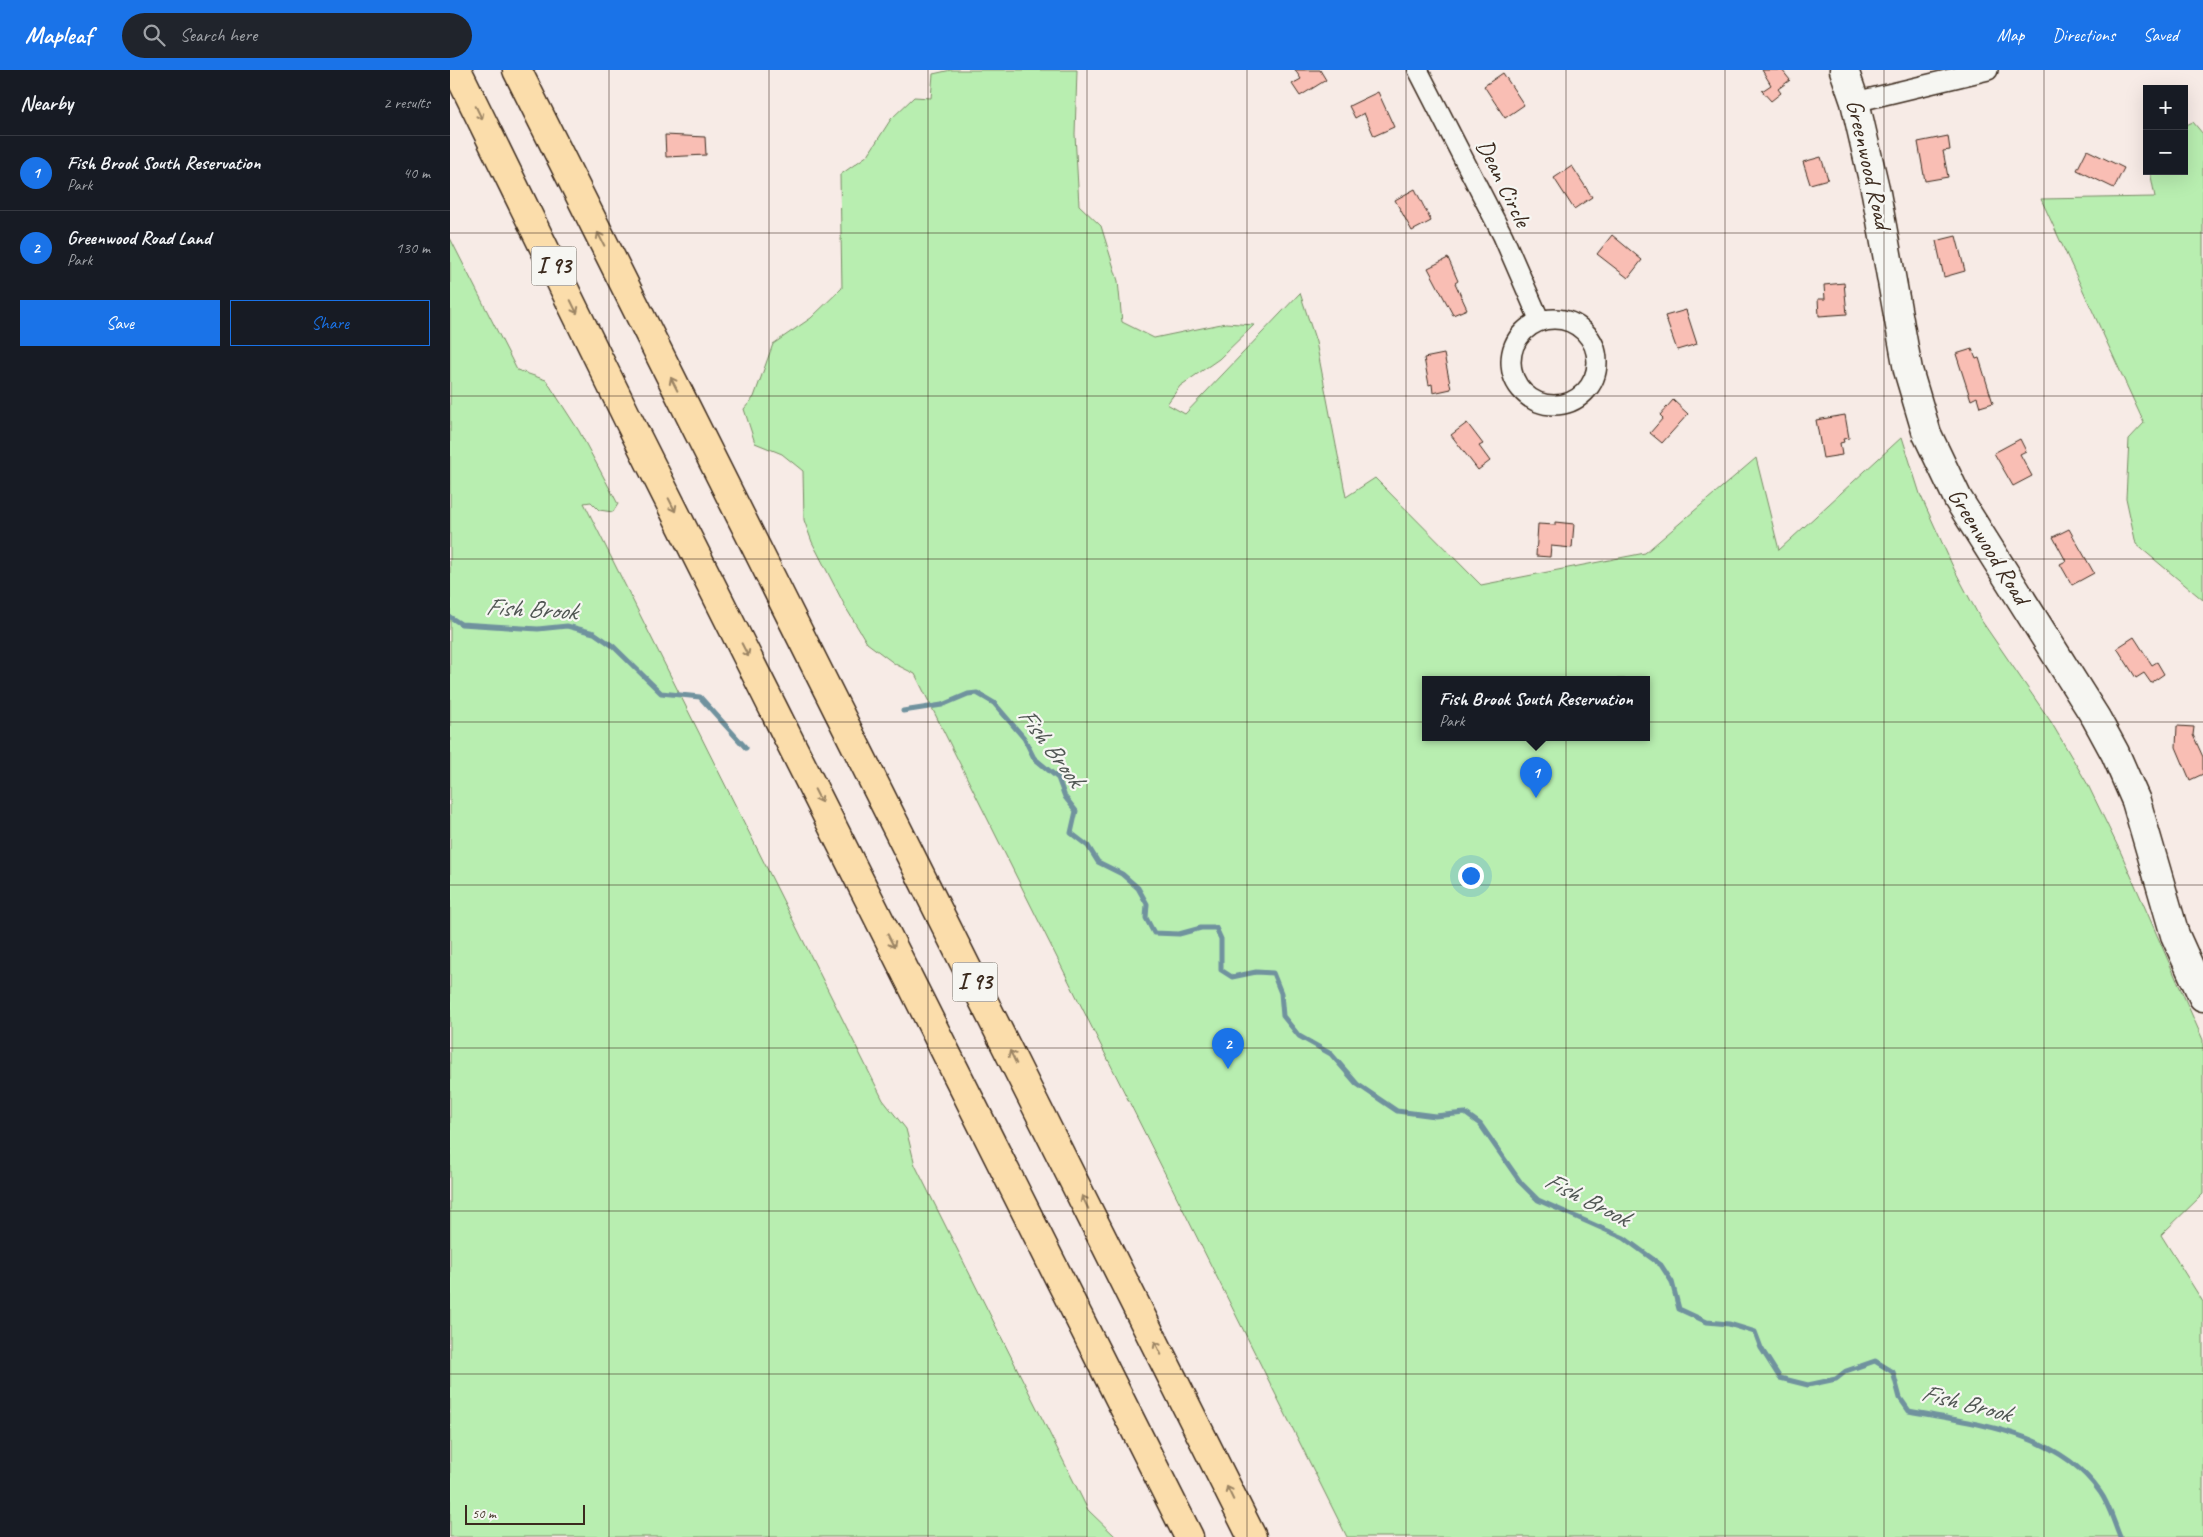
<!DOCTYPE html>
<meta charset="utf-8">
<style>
:root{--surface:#171b24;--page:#20242c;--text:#f1f3f6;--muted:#9ea1a6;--line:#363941;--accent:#1a73e8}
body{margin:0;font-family:Caveat,sans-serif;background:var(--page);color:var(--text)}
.controls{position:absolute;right:15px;top:15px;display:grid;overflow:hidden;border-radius:0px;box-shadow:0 5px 20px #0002}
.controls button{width:45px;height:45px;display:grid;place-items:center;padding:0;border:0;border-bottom:1px solid var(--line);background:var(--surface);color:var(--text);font:25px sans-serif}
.scale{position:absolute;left:15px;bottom:12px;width:120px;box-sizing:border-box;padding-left:5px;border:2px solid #3b2a1e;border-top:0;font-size:14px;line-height:18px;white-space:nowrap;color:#3b2a1e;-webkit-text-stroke:4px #f6f6f2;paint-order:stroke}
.you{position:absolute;left:1020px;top:805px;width:18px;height:18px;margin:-12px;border:4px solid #fff;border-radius:50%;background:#1a73e8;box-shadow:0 0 0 8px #1a73e833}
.badge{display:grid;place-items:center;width:32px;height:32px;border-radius:50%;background:var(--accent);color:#fff;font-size:16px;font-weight:700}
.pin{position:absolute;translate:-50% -41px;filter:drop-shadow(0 1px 2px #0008)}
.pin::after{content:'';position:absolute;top:26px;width:18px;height:15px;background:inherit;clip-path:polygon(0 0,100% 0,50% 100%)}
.popup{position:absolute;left:972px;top:606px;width:228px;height:65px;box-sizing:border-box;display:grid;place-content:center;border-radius:0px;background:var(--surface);filter:drop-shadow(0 1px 4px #0005);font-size:16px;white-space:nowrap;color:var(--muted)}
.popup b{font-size:19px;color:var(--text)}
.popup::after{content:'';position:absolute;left:50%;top:100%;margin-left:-10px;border:10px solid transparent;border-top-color:var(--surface)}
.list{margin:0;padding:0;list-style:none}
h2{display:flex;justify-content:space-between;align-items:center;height:65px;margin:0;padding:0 20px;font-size:21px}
h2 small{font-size:16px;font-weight:400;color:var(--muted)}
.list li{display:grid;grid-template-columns:32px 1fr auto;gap:15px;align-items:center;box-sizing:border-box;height:75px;padding:0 20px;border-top:1px solid var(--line)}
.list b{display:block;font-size:19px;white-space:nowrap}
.list p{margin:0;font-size:16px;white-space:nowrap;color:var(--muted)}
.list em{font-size:16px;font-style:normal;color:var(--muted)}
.actions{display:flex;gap:10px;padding:15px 20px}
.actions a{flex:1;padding:11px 0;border:1px solid var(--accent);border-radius:0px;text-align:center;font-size:18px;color:var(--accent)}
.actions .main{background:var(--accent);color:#fff}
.icon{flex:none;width:28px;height:28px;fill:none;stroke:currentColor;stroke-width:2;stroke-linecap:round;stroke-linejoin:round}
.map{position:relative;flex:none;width:1753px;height:1467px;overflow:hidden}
header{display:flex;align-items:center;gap:30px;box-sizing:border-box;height:70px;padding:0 25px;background:var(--accent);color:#fff}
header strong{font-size:24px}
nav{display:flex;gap:28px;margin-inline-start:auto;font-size:18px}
.search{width:350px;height:45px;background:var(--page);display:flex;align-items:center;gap:12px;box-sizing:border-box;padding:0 18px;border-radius:28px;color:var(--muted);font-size:19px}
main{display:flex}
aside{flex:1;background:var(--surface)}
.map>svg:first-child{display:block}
</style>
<header>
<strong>Mapleaf</strong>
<div class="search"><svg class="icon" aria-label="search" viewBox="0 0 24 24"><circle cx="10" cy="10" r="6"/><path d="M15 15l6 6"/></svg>Search here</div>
<nav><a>Map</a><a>Directions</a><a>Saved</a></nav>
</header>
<main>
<aside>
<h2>Nearby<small>2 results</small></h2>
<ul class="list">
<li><span class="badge">1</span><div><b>Fish Brook South Reservation</b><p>Park</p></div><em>40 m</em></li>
<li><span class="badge">2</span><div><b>Greenwood Road Land</b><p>Park</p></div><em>130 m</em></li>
</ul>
<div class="actions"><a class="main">Save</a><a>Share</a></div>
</aside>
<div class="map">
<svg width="1753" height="1467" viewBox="0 0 1753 1467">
<rect width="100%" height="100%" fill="#f7ebe6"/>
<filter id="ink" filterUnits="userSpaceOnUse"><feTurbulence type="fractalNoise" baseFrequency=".02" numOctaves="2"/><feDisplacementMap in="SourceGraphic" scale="10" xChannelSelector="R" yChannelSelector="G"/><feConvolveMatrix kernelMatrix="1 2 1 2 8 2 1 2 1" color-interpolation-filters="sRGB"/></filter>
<g filter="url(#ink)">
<path fill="#b8eeb0" stroke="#7a8c67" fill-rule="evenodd" d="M501 0H627L625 64 629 135 651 156 668 211 672 252 704 268 776 253 804 255 769 289 730 316 717 334 735 344 850 223 866 272 896 427 925 408 1031 515 1195 483 1306 388 1329 480 1452 367 1470 424 1504 499 1531 550 1601 652 1638 715 1671 783 1753 970V1124L1711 1165 1753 1232V1467H897L465 604 445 594 417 573 396 538 362 472 354 450 353 401 332 384 305 373 294 339 304 327 323 274 361 248 392 218 390 105 418 85 441 49 464 27 481 28 483 4ZM976 609H1196V667H976Z
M1743 52 1753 64V530L1686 474 1676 428 1679 369 1694 353 1591 129 1705 127 1700 101H1734V56Z
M0 168 67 300 96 310 129 361 168 434 163 442 149 440 141 432 134 433 433 1030 456 1059 465 1095 638 1440 666 1467H0Z"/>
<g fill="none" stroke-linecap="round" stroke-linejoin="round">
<path stroke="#6f929e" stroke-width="5" d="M0 547 11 554 88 559 117 556 144 563 163 576 211 623 250 627 296 678
M453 641 492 635 518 624 527 623 544 633 574 668 584 688 608 708 615 727 626 741 621 763 638 776 648 792 672 804 688 818 697 834 696 848 704 863 729 864 751 858H766L771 869V900L782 907 806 902 823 903 831 923 833 946 849 966 881 984 907 1014 947 1041 985 1046 1015 1043 1030 1054 1071 1113 1088 1130 1174 1168 1211 1195 1222 1212 1229 1239 1257 1252 1279 1254 1305 1262 1311 1278 1330 1308 1358 1315 1386 1309 1396 1301 1425 1291 1443 1302 1450 1328 1459 1341C1525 1354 1608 1361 1650 1422 1659 1434 1664 1453 1670 1467"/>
</g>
<path fill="#f9beb4" stroke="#3b2a1e" d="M845 0H870L876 10 850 26 842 14 851 9Z
M1312 0H1332L1340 10 1328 19 1331 23 1321 31 1312 21 1321 15Z
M1053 3 1074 35 1055 48 1034 16Z
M928 22 944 57 924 66 914 43 905 48 899 36Z
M215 65 255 67 256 85 216 87Z
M1498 66 1500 80 1493 81 1498 107 1475 111 1468 72Z
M1637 80 1674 98 1664 118 1627 100Z
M1371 87 1378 109 1360 114 1353 92Z
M1122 96 1142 127 1124 139 1104 108Z
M965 119 981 151 962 161 945 130Z
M1162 165 1192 190 1178 208 1147 184Z
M1506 166 1515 201 1494 207 1486 171Z
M998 188 1008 211 1005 213 1017 239 1003 245 978 198Z
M1394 213 1397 244 1369 246 1368 229H1375L1374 215Z
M1236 240 1247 274 1227 280 1215 246Z
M1522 279 1526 289 1529 288 1543 333 1530 337 1527 327 1521 330 1506 284Z
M994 284 1001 319 983 323 982 314 979 315 974 288Z
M1223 330 1238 344 1212 373 1200 363 1213 348 1210 345Z
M1395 345 1399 368 1393 369 1394 372 1390 373 1392 385 1373 388 1366 350Z
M1017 353 1033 374 1029 376 1040 391 1028 400 1001 365Z
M1570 369 1576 381 1570 384 1582 406 1563 416 1544 383Z
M1105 452 1124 454 1122 478 1101 476 1100 487 1086 486 1088 454 1105 455Z
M1619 459 1644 503 1622 515 1610 494 1616 491 1603 467Z
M1684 567 1702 595 1707 592 1714 604 1701 613 1694 603 1686 608 1667 578Z
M1727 656 1744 657 1743 665 1753 687V704L1740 710 1726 677Z"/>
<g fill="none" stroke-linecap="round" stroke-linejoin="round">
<defs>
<path id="street" d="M968 0 1053 166 1090 251
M1405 32 1538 0
M1061 292a43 43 0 1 1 86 0a43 43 0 1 1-86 0Z"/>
<path id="secondary" d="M1394 0 1405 32 1426 123 1458 300 1477 364 1508 429 1646 648 1665 683 1686 731 1725 865 1753 927"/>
<path id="highway" d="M7 0 179 351 739 1467
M67 0 802 1467"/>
</defs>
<use href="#street" stroke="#3b2a1e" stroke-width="22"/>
<use href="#secondary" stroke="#3b2a1e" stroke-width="31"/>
<use href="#highway" stroke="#3b2a1e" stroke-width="31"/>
<use href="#street" stroke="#f6f6f2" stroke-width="19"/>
<use href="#secondary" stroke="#f6f6f2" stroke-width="28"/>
<use href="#highway" stroke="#fbddab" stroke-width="28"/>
</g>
<defs><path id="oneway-shaft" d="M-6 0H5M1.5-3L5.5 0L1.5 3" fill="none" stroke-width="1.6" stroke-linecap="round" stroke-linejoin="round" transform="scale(1.25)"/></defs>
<g stroke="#9b8464">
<use href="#oneway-shaft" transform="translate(29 43) rotate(64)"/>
<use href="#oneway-shaft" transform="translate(151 169) rotate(-117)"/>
<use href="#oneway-shaft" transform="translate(124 237) rotate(64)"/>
<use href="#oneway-shaft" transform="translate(224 314) rotate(-117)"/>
<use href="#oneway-shaft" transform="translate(222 435) rotate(63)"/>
<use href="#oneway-shaft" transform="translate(295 580) rotate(63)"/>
<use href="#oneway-shaft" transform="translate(368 726) rotate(63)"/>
<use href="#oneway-shaft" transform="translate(441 871) rotate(63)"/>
<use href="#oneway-shaft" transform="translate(563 987) rotate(-116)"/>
<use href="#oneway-shaft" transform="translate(635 1132) rotate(-116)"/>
<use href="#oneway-shaft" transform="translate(708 1278) rotate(-116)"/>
<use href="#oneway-shaft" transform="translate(780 1423) rotate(-116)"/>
</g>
</g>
<path fill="none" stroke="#3b2a1e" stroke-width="1" stroke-opacity="0.55" d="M159 0V1467M319 0V1467M478 0V1467M637 0V1467M797 0V1467M956 0V1467M1116 0V1467M1275 0V1467M1434 0V1467M1594 0V1467M0 163H1753M0 326H1753M0 489H1753M0 652H1753M0 815H1753M0 978H1753M0 1141H1753M0 1304H1753"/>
<g text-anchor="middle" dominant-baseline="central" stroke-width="4.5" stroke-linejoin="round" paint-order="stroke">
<g fill="#f6f6f2" stroke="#73675e" stroke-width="1">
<rect x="81.5" y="176.5" width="45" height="39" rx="4"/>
<rect x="502.5" y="892.5" width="45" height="39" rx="4"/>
</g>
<g font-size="22" font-weight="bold" fill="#3b2a1e">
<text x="104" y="196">I 93</text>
<text x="525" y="912">I 93</text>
</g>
<g font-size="24" fill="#3b2a1e" stroke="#f6f6f2">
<text transform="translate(1419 94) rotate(77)">Greenwood Road</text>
<text transform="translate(1054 113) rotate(64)">Dean Circle</text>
<text transform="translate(1539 476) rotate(58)">Greenwood Road</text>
</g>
<g font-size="25" font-style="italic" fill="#505653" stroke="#f6f6f2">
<text transform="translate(81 539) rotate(3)">Fish Brook</text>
<text transform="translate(601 677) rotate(53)">Fish Brook</text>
<text transform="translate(1137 1129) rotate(27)">Fish Brook</text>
<text transform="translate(1516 1333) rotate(14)">Fish Brook</text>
</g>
</g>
</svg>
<div class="controls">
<button>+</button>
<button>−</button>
</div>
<div class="scale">50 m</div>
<div class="you"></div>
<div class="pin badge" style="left:1086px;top:728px">1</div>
<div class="popup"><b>Fish Brook South Reservation</b>Park</div>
<div class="pin badge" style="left:778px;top:999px">2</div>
</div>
</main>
